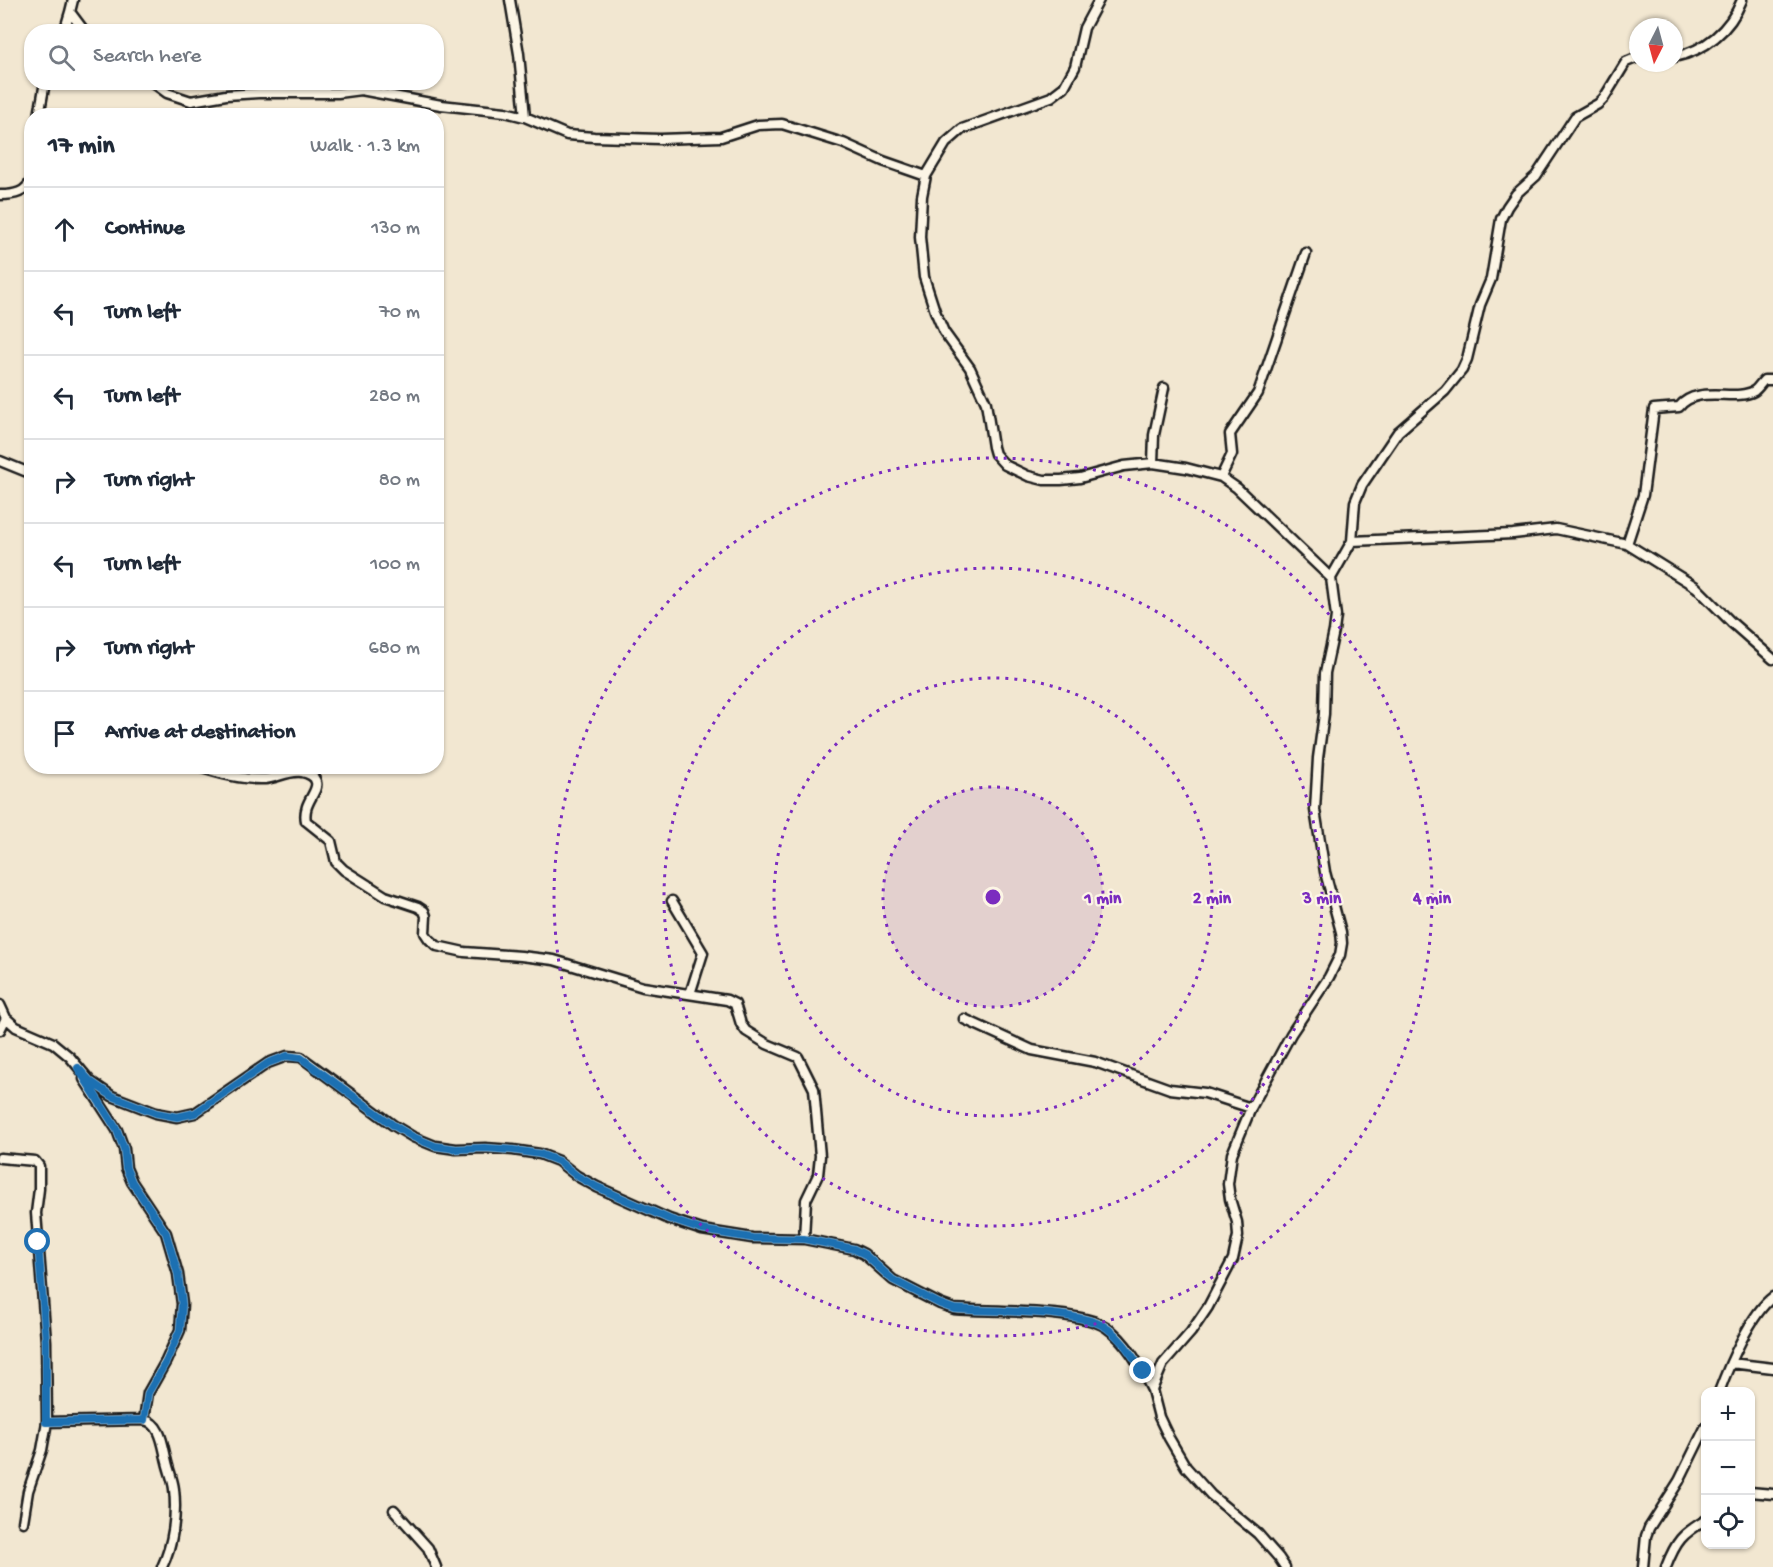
<!DOCTYPE html>
<meta charset="utf-8">
<style>
:root{--surface:#fff;--page:#f6f6f7;--text:#1f2937;--muted:#747a83;--line:#e0e1e3}
body{margin:0;font-family:"Gochi Hand",sans-serif;background:var(--page);color:var(--text)}
.controls{position:absolute;right:18px;bottom:18px;display:grid;overflow:hidden;border-radius:12px;box-shadow:0 2px 4px #0004}
.controls button{width:54px;height:54px;display:grid;place-items:center;padding:0;border:0;border-bottom:2px solid var(--line);background:var(--surface);color:var(--text);font:30px sans-serif}
.compass{position:absolute;left:1629px;top:18px;width:54px;height:54px;border-radius:50%;background:var(--surface);box-shadow:0 2px 4px #0004;rotate:186deg}
.stop{position:absolute;width:18px;height:18px;margin:-14px;border:4px solid #1f6fb2;border-radius:50%;background:#fff}
.stop.end{background:#1f6fb2;border-color:#fff;box-shadow:0 2px 6px #0008}
.list{margin:0;padding:0;list-style:none}
h2{display:flex;justify-content:space-between;align-items:center;height:78px;margin:0;padding:0 24px;font-size:26px}
h2 small{font-size:20px;font-weight:400;color:var(--muted)}
.list li{display:grid;grid-template-columns:39px 1fr auto;gap:18px;align-items:center;box-sizing:border-box;height:84px;padding:0 24px;border-top:2px solid var(--line)}
.list b{display:block;font-size:22px;white-space:nowrap}
.list em{font-size:20px;font-style:normal;color:var(--muted)}
.icon{flex:none;width:33px;height:33px;fill:none;stroke:currentColor;stroke-width:2;stroke-linecap:round;stroke-linejoin:round}
.map{position:relative;flex:none;width:1773px;height:1567px;overflow:hidden}
.search{position:absolute;background:var(--surface);box-shadow:0 2px 4px #0004;left:24px;top:24px;width:420px;height:66px;display:flex;align-items:center;gap:15px;box-sizing:border-box;padding:0 21px;border-radius:24px;color:var(--muted);font-size:22px}
.panel{position:absolute;background:var(--surface);box-shadow:0 2px 4px #0004;left:24px;top:108px;width:420px;height:666px;border-radius:24px}
.map>svg:first-child{display:block}
</style>
<div class="map">
<svg width="1773" height="1567" viewBox="0 0 1773 1567">
<rect width="100%" height="100%" fill="#f2e7d1"/>
<filter id="ink" filterUnits="userSpaceOnUse"><feTurbulence type="fractalNoise" baseFrequency=".0167" numOctaves="2"/><feDisplacementMap in="SourceGraphic" scale="12" xChannelSelector="R" yChannelSelector="G"/><feConvolveMatrix kernelMatrix="1 2 1 2 8 2 1 2 1" color-interpolation-filters="sRGB"/></filter>
<g filter="url(#ink)">
<g fill="none" stroke-linecap="round" stroke-linejoin="round">
<defs>
<path id="street" d="M73 0 70 12 85 32
M510 0 519 54 525 117
M1099 0 1084 28 1075 67 1064 87 1051 97 962 129 946 143 926 176 922 196 920 237 924 277 935 311 944 332 970 368 986 403 993 447 995 454 1005 465 1028 476 1044 480H1061L1080 478 1124 466 1153 463 1186 468 1221 477 1237 488 1331 578 1336 616 1334 631 1325 673 1324 714 1318 758 1315 810 1325 872 1341 932 1342 943 1340 955 1329 977 1291 1034 1251 1108 1232 1154 1228 1184 1230 1199 1237 1222 1238 1236 1233 1259 1208 1307 1191 1332 1163 1364 1152 1390 1159 1417 1169 1438 1186 1467 1211 1495 1258 1534 1279 1558 1285 1567
M64 32 70 12
M1674 57C1705 51 1730 30 1742 0
M152 82 167 93 191 101 226 95 259 93H338L361 90 441 105 505 112 525 117 567 135 594 137 660 139 721 137 758 125 782 124 843 143 883 161 926 176
M39 116 45 82
M0 195C14 195 27 193 32 178
M0 461 32 474
M1153 463 1154 435 1164 388
M1221 477 1232 454 1230 434 1258 393 1306 253
M1352 541 1513 534 1556 529 1627 544 1696 587 1731 622 1773 659
M1627 544 1643 495 1654 409 1679 407C1697 384 1735 402 1754 391 1758 388 1761 383 1764 380H1773
M1331 578 1352 541 1355 502 1362 485 1398 432 1445 391 1462 370 1467 359 1480 305 1491 279 1501 219 1507 207 1516 194 1536 176 1575 117 1598 104 1604 98 1626 62 1638 57
M196 766C218 773 241 780 265 779 277 778 289 770 302 772 307 773 315 776 316 782 319 792 302 803 306 821L331 841 336 862 344 870 385 896 418 907 424 911 426 916 425 933 429 939 437 946 464 952 521 956 554 960 643 987 727 1000 735 1004 741 1024 746 1031 767 1044 798 1057 814 1089 820 1156 818 1175 806 1200 804 1239
M672 901 703 953 690 994
M0 1005 6 1018 16 1027 53 1043 70 1057 90 1081 112 1096 156 1113 177 1117 195 1113 268 1063 287 1056 301 1057 393 1125 413 1137 435 1146 456 1149 485 1148 513 1150 540 1154 558 1161 577 1176 597 1187 669 1219 702 1230 752 1238 804 1239 854 1249 864 1254 893 1280 940 1304 954 1309C990 1312 1079 1309 1106 1327 1127 1341 1141 1368 1152 1390
M964 1019 1032 1050 1095 1062 1170 1089 1205 1093 1251 1108
M0 1030 6 1018
M84 1079 117 1130 124 1149 126 1168 132 1182 166 1233 178 1274 182 1304 180 1330 166 1361 148 1393 144 1420
M0 1158 35 1161 39 1166V1189L36 1213 46 1341 47 1422 42 1450 28 1491 23 1522
M1731 1363 1773 1368
M1719 1392C1729 1365 1751 1313 1773 1297
M47 1422 144 1420C162 1423 163 1448 167 1462 169 1471 173 1480 174 1489 177 1515 173 1544 162 1567
M1750 1492 1773 1494
M394 1510 428 1548 436 1567
M1643 1567 1646 1536 1649 1528 1679 1481 1706 1426
M1666 1567C1676 1541 1682 1534 1706 1520"/>
</defs>
<use href="#street" stroke="#1c1c1c" stroke-width="13"/>
<use href="#street" stroke="#fcf5e5" stroke-width="8"/>
</g>
</g>
<g fill="none" stroke-linecap="round" stroke-linejoin="round" filter="url(#ink)">
<path stroke="#1f6fb2" stroke-width="8" d="M38 1242 46 1341V1422L144 1420 148 1393 166 1362 180 1330 182 1304 178 1274 166 1233 132 1182 126 1168 124 1149 117 1130 78 1068 90 1081 112 1096 156 1113 177 1117 195 1113 268 1063 287 1056 301 1058 393 1125 413 1137 435 1146 456 1149 485 1148 513 1150 540 1154 558 1161 577 1176 597 1187 669 1219 702 1230 752 1238 804 1239 854 1249 864 1254 893 1280 940 1304 954 1309C989 1312 1083 1309 1108 1329 1123 1340 1132 1356 1143 1371"/>
</g>
<circle cx="993" cy="897" r="110" fill="#7b2cbf" fill-opacity=".12"/>
<g fill="none" stroke="#7b2cbf" stroke-width="3" stroke-dasharray="3 6">
<circle cx="993" cy="897" r="110"/>
<circle cx="993" cy="897" r="219"/>
<circle cx="993" cy="897" r="329"/>
<circle cx="993" cy="897" r="439"/>
</g>
<circle cx="993" cy="897" r="9" fill="#7b2cbf" stroke="#fcf5e5" stroke-width="3"/>
<g font-size="18" text-anchor="middle" font-weight="bold" fill="#7b2cbf" stroke="#fcf5e5" stroke-width="4.5" stroke-linejoin="round" paint-order="stroke">
<text x="1103" y="903">1 min</text>
<text x="1212" y="903">2 min</text>
<text x="1322" y="903">3 min</text>
<text x="1432" y="903">4 min</text>
</g>
</svg>
<div class="controls">
<button>+</button>
<button>−</button>
<button><svg class="icon" aria-label="locate" viewBox="0 0 24 24"><circle cx="12" cy="12" r="6"/><path d="M12 2v4M12 18v4M2 12h4M18 12h4"/></svg></button>
</div>
<svg class="compass" viewBox="-18 -18 36 36"><path d="M0-13l5 13h-10z" fill="#e53935"/><path d="M0 13l5-13h-10z" fill="#747a83"/></svg>
<div class="stop" style="left:38px;top:1242px"></div>
<div class="stop end" style="left:1143px;top:1371px"></div>
<div class="search"><svg class="icon" aria-label="search" viewBox="0 0 24 24"><circle cx="10" cy="10" r="6"/><path d="M15 15l6 6"/></svg>Search here</div>
<section class="panel">
<h2>17 min<small>Walk · 1.3 km</small></h2>
<ul class="list">
<li><svg class="icon" aria-label="ahead" viewBox="0 0 24 24"><path d="M12 20V5M6 11l6-6 6 6"/></svg><div><b>Continue</b></div><em>130 m</em></li>
<li><svg class="icon" aria-label="left" viewBox="0 0 24 24"><path d="M17 20v-9H6M10 6l-5 5 5 5"/></svg><div><b>Turn left</b></div><em>70 m</em></li>
<li><svg class="icon" aria-label="left" viewBox="0 0 24 24"><path d="M17 20v-9H6M10 6l-5 5 5 5"/></svg><div><b>Turn left</b></div><em>280 m</em></li>
<li><svg class="icon" aria-label="right" viewBox="0 0 24 24"><path d="M7 20v-9h11M14 6l5 5-5 5"/></svg><div><b>Turn right</b></div><em>80 m</em></li>
<li><svg class="icon" aria-label="left" viewBox="0 0 24 24"><path d="M17 20v-9H6M10 6l-5 5 5 5"/></svg><div><b>Turn left</b></div><em>100 m</em></li>
<li><svg class="icon" aria-label="right" viewBox="0 0 24 24"><path d="M7 20v-9h11M14 6l5 5-5 5"/></svg><div><b>Turn right</b></div><em>680 m</em></li>
<li><svg class="icon" aria-label="arrive" viewBox="0 0 24 24"><path d="M6 21V4h12l-3 4 3 4H6"/></svg><div><b>Arrive at destination</b></div></li>
</ul>
</section>
</div>
